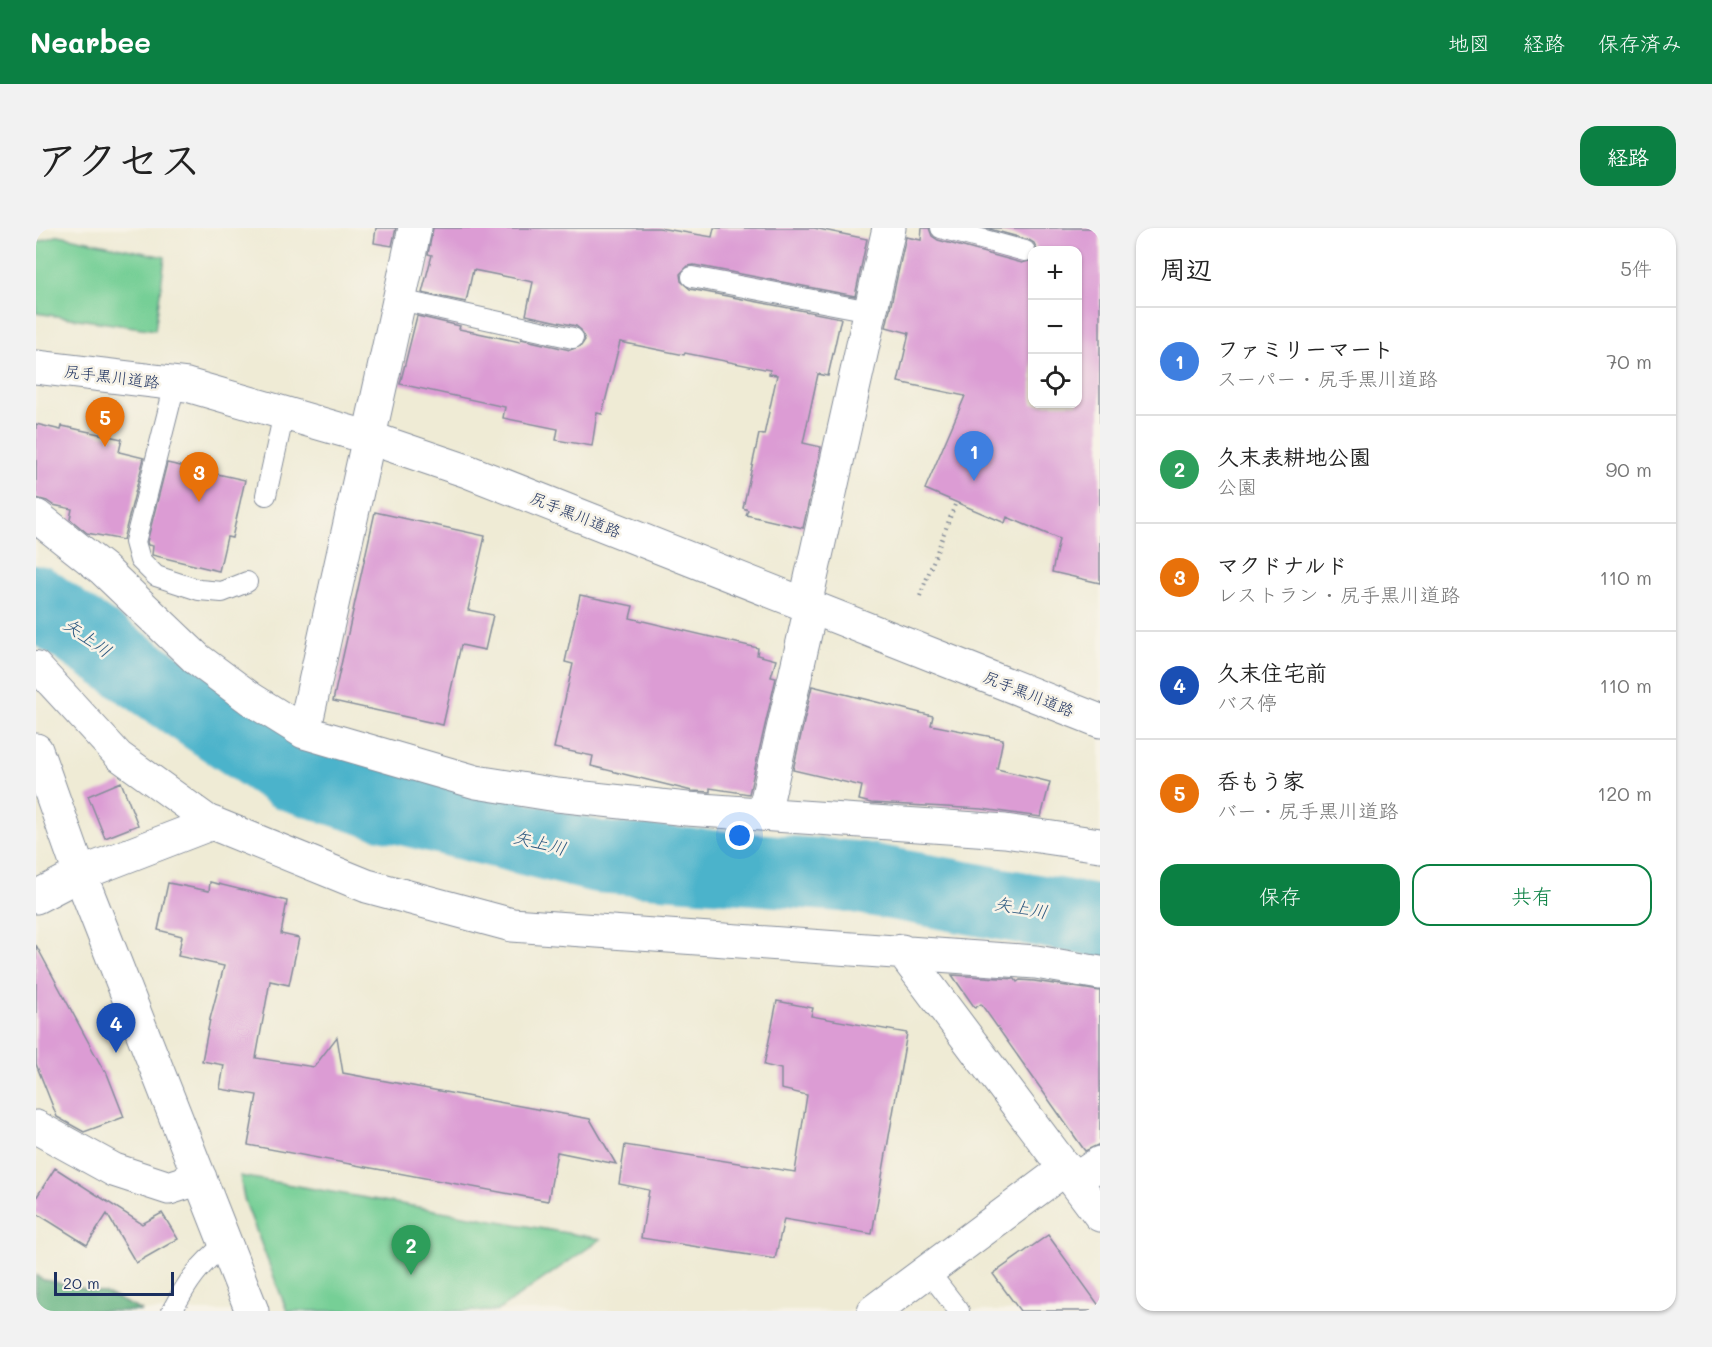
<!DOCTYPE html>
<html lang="ja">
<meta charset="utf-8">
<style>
:root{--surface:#fff;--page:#f2f2f2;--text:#222;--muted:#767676;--line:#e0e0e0;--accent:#0b8043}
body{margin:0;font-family:Mali,"Klee One",sans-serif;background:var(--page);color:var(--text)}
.controls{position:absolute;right:18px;top:18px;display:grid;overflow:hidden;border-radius:12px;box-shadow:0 2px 4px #0004}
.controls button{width:54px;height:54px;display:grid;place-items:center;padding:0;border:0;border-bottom:2px solid var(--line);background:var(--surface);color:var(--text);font:30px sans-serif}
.scale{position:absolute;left:18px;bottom:15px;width:120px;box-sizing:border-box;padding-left:6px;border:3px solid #1b2f5e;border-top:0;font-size:16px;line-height:21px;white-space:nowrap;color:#1b2f5e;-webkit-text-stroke:4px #f7f3e8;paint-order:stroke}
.you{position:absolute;left:704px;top:608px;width:21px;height:21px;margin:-15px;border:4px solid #fff;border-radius:50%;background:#1a73e8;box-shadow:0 0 0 9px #1a73e833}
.badge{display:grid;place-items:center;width:39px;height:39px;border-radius:50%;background:var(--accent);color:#fff;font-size:20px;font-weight:700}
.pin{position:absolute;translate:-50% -50px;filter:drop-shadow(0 2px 3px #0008)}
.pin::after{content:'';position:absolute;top:32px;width:21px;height:18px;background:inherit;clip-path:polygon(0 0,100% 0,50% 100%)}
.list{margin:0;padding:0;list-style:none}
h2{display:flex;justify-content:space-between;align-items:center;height:78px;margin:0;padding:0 24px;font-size:26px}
h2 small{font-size:20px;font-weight:400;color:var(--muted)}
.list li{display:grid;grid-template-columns:39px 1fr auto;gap:18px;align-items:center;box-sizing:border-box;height:108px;padding:0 24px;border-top:2px solid var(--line)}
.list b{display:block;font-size:22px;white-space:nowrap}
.list p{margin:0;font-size:20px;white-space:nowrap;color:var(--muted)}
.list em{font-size:20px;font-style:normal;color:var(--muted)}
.actions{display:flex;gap:12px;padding:18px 24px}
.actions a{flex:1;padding:14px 0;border:2px solid var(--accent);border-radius:18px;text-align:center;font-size:21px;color:var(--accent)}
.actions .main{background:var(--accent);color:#fff}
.icon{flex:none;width:33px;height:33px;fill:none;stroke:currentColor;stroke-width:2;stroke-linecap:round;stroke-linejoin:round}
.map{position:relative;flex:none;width:1064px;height:1083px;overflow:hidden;border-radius:18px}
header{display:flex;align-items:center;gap:36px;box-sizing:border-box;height:84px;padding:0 30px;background:var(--accent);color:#fff}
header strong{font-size:28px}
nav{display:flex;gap:33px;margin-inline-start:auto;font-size:21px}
.intro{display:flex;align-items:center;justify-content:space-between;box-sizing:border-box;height:144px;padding:0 36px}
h1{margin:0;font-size:42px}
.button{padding:15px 27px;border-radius:18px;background:var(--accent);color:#fff;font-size:21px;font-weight:700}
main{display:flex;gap:36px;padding:0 36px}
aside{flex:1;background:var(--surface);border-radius:18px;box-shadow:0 2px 4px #0004}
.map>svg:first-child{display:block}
</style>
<header>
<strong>Nearbee</strong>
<nav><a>地図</a><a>経路</a><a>保存済み</a></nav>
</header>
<div class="intro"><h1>アクセス</h1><a class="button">経路</a></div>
<main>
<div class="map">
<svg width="1064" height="1083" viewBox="0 0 1064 1083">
<rect width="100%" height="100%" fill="#f7f3e8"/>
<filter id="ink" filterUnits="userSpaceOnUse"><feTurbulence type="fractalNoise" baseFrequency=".0167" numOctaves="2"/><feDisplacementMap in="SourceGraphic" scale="12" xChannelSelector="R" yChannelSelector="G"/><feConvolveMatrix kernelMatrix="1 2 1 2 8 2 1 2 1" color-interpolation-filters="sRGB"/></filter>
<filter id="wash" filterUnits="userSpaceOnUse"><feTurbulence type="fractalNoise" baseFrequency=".008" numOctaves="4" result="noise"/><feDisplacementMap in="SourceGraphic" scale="24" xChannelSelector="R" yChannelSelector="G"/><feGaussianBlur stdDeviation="1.35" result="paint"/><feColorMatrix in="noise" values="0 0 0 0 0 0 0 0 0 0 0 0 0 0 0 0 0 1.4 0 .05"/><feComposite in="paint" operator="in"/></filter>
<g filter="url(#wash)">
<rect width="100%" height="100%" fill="#efebd5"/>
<path fill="#76cf96" stroke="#487f7a" stroke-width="1.5" d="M23 7 129 29 119 102 0 85V15Z
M204 948 565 1011 461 1083H251L208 971Z"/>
<path fill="#60b27f" stroke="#3e706e" stroke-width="1.5" d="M0 1047 5 1051 72 1066 106 1083H0Z"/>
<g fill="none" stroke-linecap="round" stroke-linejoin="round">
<path stroke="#4cb3cb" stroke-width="72" d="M0 373 27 393 252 546 335 573 562 629 819 649 1064 694"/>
</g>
<g id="blocks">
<path fill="#dc9cd4" d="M340 0H360L356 18 338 15Z
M397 0H623L676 9 678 0H778L831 11 819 68 658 37 652 38 644 46 645 53 654 61 805 90 792 148 782 146 767 215 785 219 767 300 710 287 712 282 707 280 723 206 728 207 741 147 733 146 734 142 649 125 648 127 584 114 566 186 561 185 556 218 520 212 522 201 467 190 469 179 364 156 381 88 424 98 423 101 484 114 485 111 534 122 545 118 549 112 545 102 540 98 490 87 497 54 437 42 430 74 386 65 396 27 392 26Z
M886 0H893L896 8 902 12 986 35 996 32V176H1041V22H1001L998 15 993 12 950 0H1064V355L1016 344 1023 311 971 289 969 295 889 261 929 168 862 154 873 105 850 99 870 9 885 12Z
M0 196 25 202 26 198 86 211 83 224 108 230 87 312 51 305 34 291 36 281 17 277 11 273 0 270Z
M131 235 209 252 196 310 191 309 183 343 116 327 117 318 112 317 111 314Z
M339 284 449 308 432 382 457 387 449 422 425 417 407 497 297 473Z
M544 367 597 378 594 390 722 420 721 427 740 432 735 449 740 450 713 566 674 560V564L656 563 555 538 557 528 518 520 537 436 529 434Z
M776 458 897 488 895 497 967 511 961 541 1014 554 1005 589 946 581 835 575 823 572 826 558 757 542Z
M85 554 102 597 69 610 52 568Z
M174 654 251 673 245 706 263 710 253 757 234 753 220 830 278 839 301 809 307 845 554 891 580 936 521 924 512 973 212 917 221 867 184 861 188 837 166 833 174 791 188 738 142 728 146 708 122 702 132 655 173 663Z
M0 717 68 843H70L88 889 48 904 21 889 0 836Z
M916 747 979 751 981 754 984 752 998 753 1064 763V916L1049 923 945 776 939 780Z
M741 773 777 780 775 788 871 805 836 1006 748 991 739 1031 605 1010 613 962 583 956 589 917 759 944 771 867 745 861V841L728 837Z
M19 940 106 996 126 985 142 1011 100 1035 71 986 51 1017 0 985V970Z
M1012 1007 1064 1079V1083H984L957 1046Z"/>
</g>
</g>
<g filter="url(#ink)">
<use href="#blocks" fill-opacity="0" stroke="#858d9a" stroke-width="1.5"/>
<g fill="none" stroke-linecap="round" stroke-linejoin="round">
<defs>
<path id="service" d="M905 0 989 23
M656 49 834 83
M364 72 537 110
M139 156 99 314 104 332 120 348 163 362 186 364 211 354
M230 267 248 185
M892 1043 923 1083
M136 1083C153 1051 162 1039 190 1015"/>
<path id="pedestrian" d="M0 438 83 528 176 595"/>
<path id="minor" d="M0 288 67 341 161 431 215 471 268 504 440 554 521 567 651 581 969 603 1064 617
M769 377 853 0
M268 504 379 0
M0 522 44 646 216 1083
M728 585 775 379
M0 669 44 646 176 595 331 658 476 697 1000 734 1064 745
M866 723 1064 987
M0 899 78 942 133 960 164 950
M1039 952 1064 935
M838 1083 1030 940"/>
<path id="tertiary" d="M0 139 151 157 334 210 431 243 1064 493"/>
</defs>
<use href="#service" stroke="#858d9a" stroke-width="22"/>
<use href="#pedestrian" stroke="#858d9a" stroke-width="32"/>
<use href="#minor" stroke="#858d9a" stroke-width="35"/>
<use href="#tertiary" stroke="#858d9a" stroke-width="35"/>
<path stroke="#858d9a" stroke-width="4" stroke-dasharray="1.5 4.5" stroke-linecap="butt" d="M884 368 920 274"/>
<use href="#service" stroke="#fff" stroke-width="20"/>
<use href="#pedestrian" stroke="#fff" stroke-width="30"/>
<use href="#minor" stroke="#fff" stroke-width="33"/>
<use href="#tertiary" stroke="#fff" stroke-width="33"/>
</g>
</g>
<g text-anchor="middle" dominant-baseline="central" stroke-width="5" stroke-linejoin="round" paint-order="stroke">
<g font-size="16" fill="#1b2f5e" stroke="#f7f3e8">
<text transform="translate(76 148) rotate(7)">尻手黒川道路</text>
<text transform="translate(540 286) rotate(22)">尻手黒川道路</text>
<text transform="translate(993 465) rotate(22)">尻手黒川道路</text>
</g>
<g font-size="18" font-style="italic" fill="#2a577f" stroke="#f7f3e8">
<text transform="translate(52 409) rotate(35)">矢上川</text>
<text transform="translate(504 614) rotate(14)">矢上川</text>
<text transform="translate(985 679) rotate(10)">矢上川</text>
</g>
</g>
</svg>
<div class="controls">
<button>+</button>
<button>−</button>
<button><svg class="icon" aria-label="locate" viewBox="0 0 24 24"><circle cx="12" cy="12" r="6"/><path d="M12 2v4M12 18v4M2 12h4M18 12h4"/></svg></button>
</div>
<div class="scale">20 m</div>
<div class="you"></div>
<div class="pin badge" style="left:938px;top:253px;background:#3f7fe0">1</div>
<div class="pin badge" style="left:375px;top:1047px;background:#2e9e5b">2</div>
<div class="pin badge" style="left:163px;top:274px;background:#e8710a">3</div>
<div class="pin badge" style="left:80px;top:825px;background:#1a4fb4">4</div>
<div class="pin badge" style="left:69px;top:219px;background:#e8710a">5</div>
</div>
<aside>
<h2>周辺<small>5件</small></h2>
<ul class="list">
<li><span class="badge" style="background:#3f7fe0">1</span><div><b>ファミリーマート</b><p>スーパー · 尻手黒川道路</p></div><em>70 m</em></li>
<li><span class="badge" style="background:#2e9e5b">2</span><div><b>久末表耕地公園</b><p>公園</p></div><em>90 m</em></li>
<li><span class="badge" style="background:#e8710a">3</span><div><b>マクドナルド</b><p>レストラン · 尻手黒川道路</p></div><em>110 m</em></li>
<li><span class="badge" style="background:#1a4fb4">4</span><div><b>久末住宅前</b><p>バス停</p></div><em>110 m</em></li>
<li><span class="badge" style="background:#e8710a">5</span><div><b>呑もう家</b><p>バー · 尻手黒川道路</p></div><em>120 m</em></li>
</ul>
<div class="actions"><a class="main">保存</a><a>共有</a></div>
</aside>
</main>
